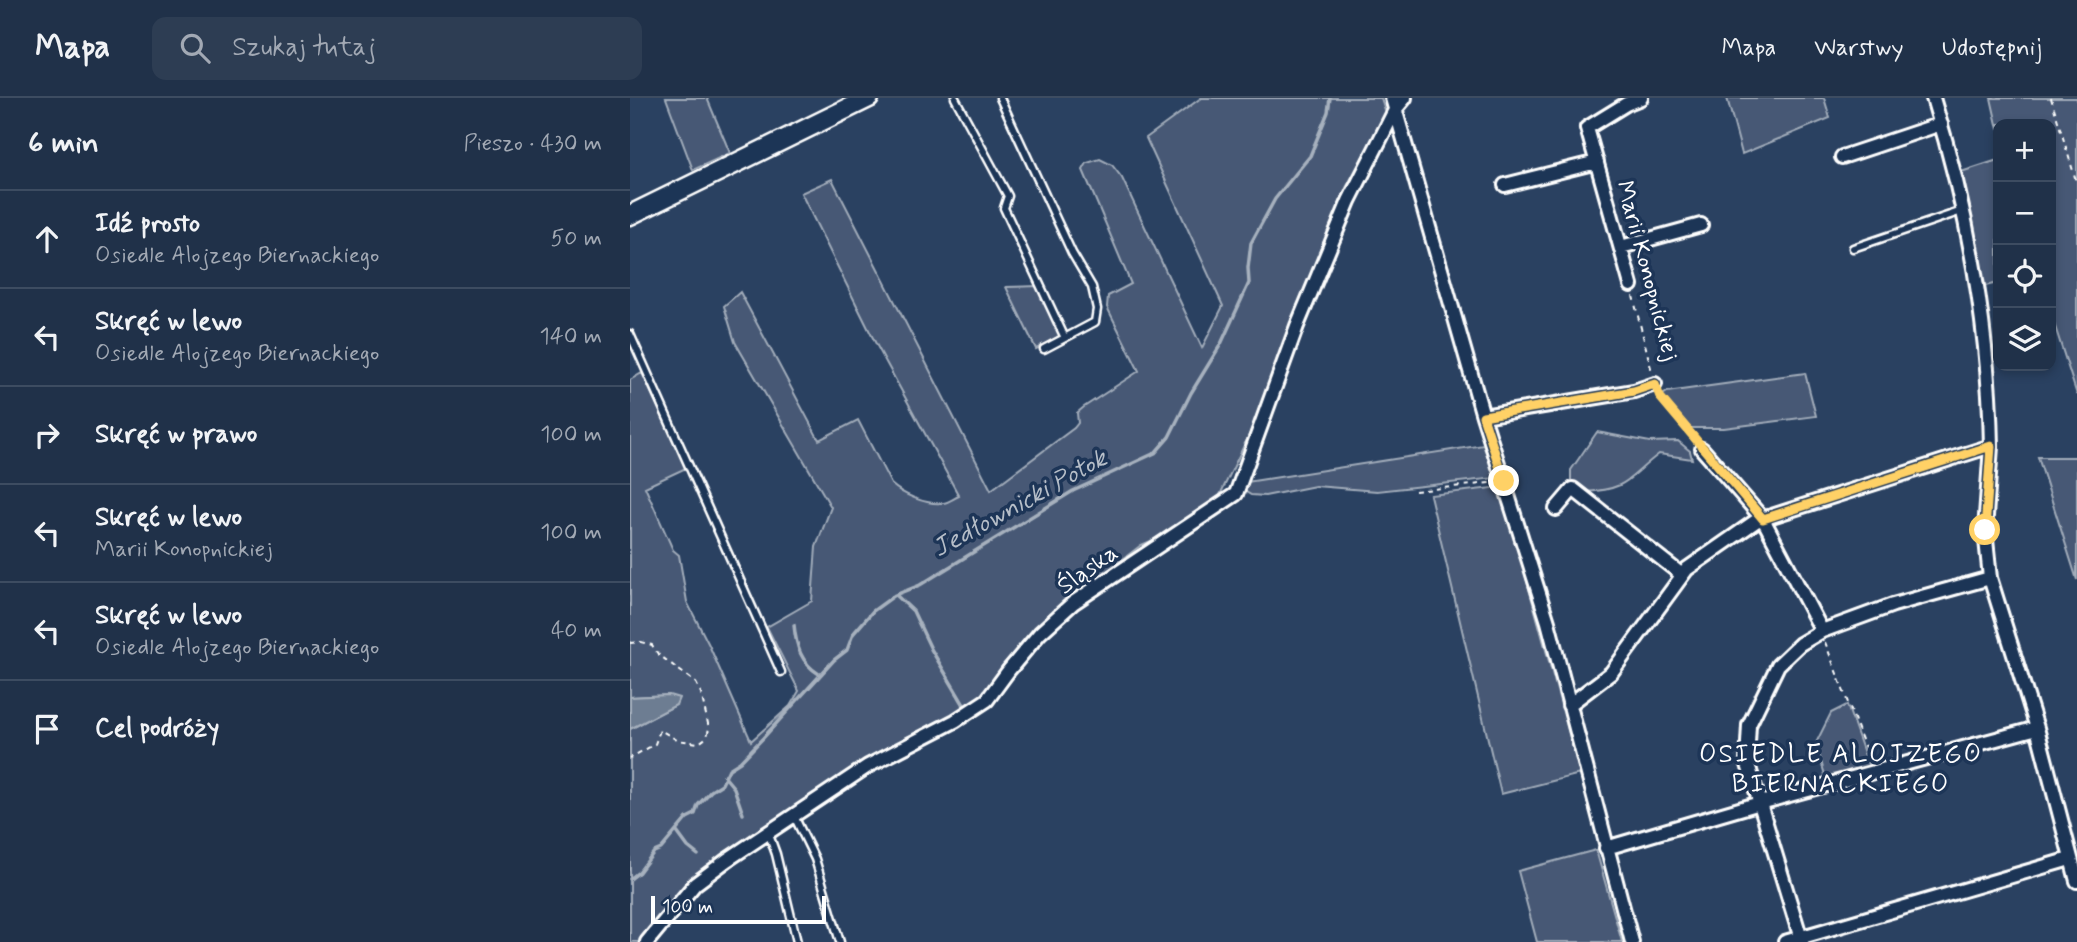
<!DOCTYPE html>
<html lang="pl">
<meta charset="utf-8">
<style>
:root{--surface:#203149;--page:#2d3d53;--text:#f1f3f6;--muted:#a2a9b4;--line:#3d4c61}
body{margin:0;font-family:Mynerve,sans-serif;background:var(--page);color:var(--text)}
.controls{position:absolute;right:21px;top:21px;display:grid;overflow:hidden;border-radius:14px;box-shadow:0 4px 10px #0003}
.controls button{width:63px;height:63px;display:grid;place-items:center;padding:0;border:0;border-bottom:2px solid var(--line);background:var(--surface);color:var(--text);font:35px sans-serif}
.scale{position:absolute;left:21px;bottom:18px;width:175px;box-sizing:border-box;padding-left:7px;border:4px solid #fff;border-top:0;font-size:19px;line-height:24px;white-space:nowrap;color:#fff;-webkit-text-stroke:5px #1d3557;paint-order:stroke}
.stop{position:absolute;width:21px;height:21px;margin:-16px;border:5px solid #ffd166;border-radius:50%;background:#fff}
.stop.end{background:#ffd166;border-color:#fff;box-shadow:0 2px 7px #0008}
.list{margin:0;padding:0;list-style:none}
h2{display:flex;justify-content:space-between;align-items:center;height:91px;margin:0;padding:0 28px;font-size:30px}
h2 small{font-size:23px;font-weight:400;color:var(--muted)}
.list li{display:grid;grid-template-columns:46px 1fr auto;gap:21px;align-items:center;box-sizing:border-box;height:98px;padding:0 28px;border-top:2px solid var(--line)}
.list b{display:block;font-size:26px;white-space:nowrap}
.list p{margin:0;font-size:23px;white-space:nowrap;color:var(--muted)}
.list em{font-size:23px;font-style:normal;color:var(--muted)}
.icon{flex:none;width:38px;height:38px;fill:none;stroke:currentColor;stroke-width:2;stroke-linecap:round;stroke-linejoin:round}
.map{position:relative;flex:none;width:1447px;height:844px;overflow:hidden}
header{display:flex;align-items:center;gap:42px;box-sizing:border-box;height:98px;padding:0 35px;background:var(--surface);border-bottom:2px solid var(--line)}
header strong{font-size:33px}
nav{display:flex;gap:38px;margin-inline-start:auto;font-size:24px}
.search{width:490px;height:63px;background:var(--page);display:flex;align-items:center;gap:18px;box-sizing:border-box;padding:0 24px;border-radius:14px;color:var(--muted);font-size:26px}
main{display:flex}
aside{flex:1;background:var(--surface)}
.map>svg:first-child{display:block}
</style>
<header>
<strong>Mapa</strong>
<div class="search"><svg class="icon" aria-label="search" viewBox="0 0 24 24"><circle cx="10" cy="10" r="6"/><path d="M15 15l6 6"/></svg>Szukaj tutaj</div>
<nav><a>Mapa</a><a>Warstwy</a><a>Udostępnij</a></nav>
</header>
<main>
<aside>
<h2>6 min<small>Pieszo · 430 m</small></h2>
<ul class="list">
<li><svg class="icon" aria-label="ahead" viewBox="0 0 24 24"><path d="M12 20V5M6 11l6-6 6 6"/></svg><div><b>Idź prosto</b><p>Osiedle Alojzego Biernackiego</p></div><em>50 m</em></li>
<li><svg class="icon" aria-label="left" viewBox="0 0 24 24"><path d="M17 20v-9H6M10 6l-5 5 5 5"/></svg><div><b>Skręć w lewo</b><p>Osiedle Alojzego Biernackiego</p></div><em>140 m</em></li>
<li><svg class="icon" aria-label="right" viewBox="0 0 24 24"><path d="M7 20v-9h11M14 6l5 5-5 5"/></svg><div><b>Skręć w prawo</b></div><em>100 m</em></li>
<li><svg class="icon" aria-label="left" viewBox="0 0 24 24"><path d="M17 20v-9H6M10 6l-5 5 5 5"/></svg><div><b>Skręć w lewo</b><p>Marii Konopnickiej</p></div><em>100 m</em></li>
<li><svg class="icon" aria-label="left" viewBox="0 0 24 24"><path d="M17 20v-9H6M10 6l-5 5 5 5"/></svg><div><b>Skręć w lewo</b><p>Osiedle Alojzego Biernackiego</p></div><em>40 m</em></li>
<li><svg class="icon" aria-label="arrive" viewBox="0 0 24 24"><path d="M6 21V4h12l-3 4 3 4H6"/></svg><div><b>Cel podróży</b></div></li>
</ul>
</aside>
<div class="map">
<svg width="1447" height="844" viewBox="0 0 1447 844">
<rect width="100%" height="100%" fill="#2a4161"/>
<filter id="ink" filterUnits="userSpaceOnUse"><feTurbulence type="fractalNoise" baseFrequency=".0143" numOctaves="2"/><feDisplacementMap in="SourceGraphic" scale="14" xChannelSelector="R" yChannelSelector="G"/><feConvolveMatrix kernelMatrix="1 2 1 2 8 2 1 2 1" color-interpolation-filters="sRGB"/></filter>
<g filter="url(#ink)">
<path fill="#465975" stroke="#a2acba" stroke-width="2" d="M36 0H77L100 55 63 72Z
M571 0H751L756 15 716 90 619 337 589 399 535 437 511 447 427 512 398 537 372 568 357 592 341 607 69 777 13 844H0V631L46 607 39 597 0 599V282L12 275 56 370 15 389 43 452 49 457 57 504 79 547 121 643 160 608 169 593 137 529 182 503 186 449 201 409 105 244 94 208 110 194 189 342 228 322 261 386C273 397 296 407 313 405 318 405 324 400 329 398L246 246 171 95 202 81 361 392 444 330 448 325 447 315 454 309 509 273 477 209 478 198 501 186 453 72 457 65 470 61 482 67 492 80 572 250 593 208 516 40Z
M1097 0H1194L1200 20 1112 56Z
M1361 0H1447V297L1421 216V26H1368V31Z
M1368 62V185L1351 189 1328 75Z
M409 188 431 237 406 251 376 189Z
M1175 275 1186 318 1094 330H1059L1030 299 1037 294Z
M967 334 1020 344 1048 343 1060 353 1062 361 1029 356C997 380 1000 391 955 394L941 383V372Z
M853 347 866 380 747 393 685 388 635 398 621 397 616 394 613 387 617 384Z
M1447 359V482L1408 359Z
M871 389 950 676 871 696 800 397Z
M1217 607 1239 669 1196 681 1186 645 1201 615Z
M966 752 992 844H907L888 773Z"/>
<path fill="#6d7d92" stroke="#a7b1be" stroke-width="2" d="M39 597 49 600 46 607 0 631V599Z"/>
<g fill="none" stroke-linecap="round" stroke-linejoin="round">
<path stroke="#a7b1be" stroke-width="3.5" d="M266 497 283 513 301 551 334 607
M164 527C166 548 171 565 189 576
M94 678 104 690 113 716
M47 734 58 749 68 757
M0 781 9 774 24 754 31 751 57 720 65 716 68 707 81 693 92 686 99 671 110 664 133 640 204 562 217 552 223 536 243 513 265 497 290 487 443 393 525 355 539 339 561 295 591 246 619 185 618 170 621 145 645 101 680 58 698 14 700 0"/>
<defs>
<path id="lane" d="M325 0 378 98 374 110 435 240
M370 0 442 155 462 189 467 211 465 224 414 251
M1223 150 1332 113
M0 236 151 574
M164 718 185 761 210 844
M138 734 146 756 167 844"/>
<path id="street" d="M762 0 853 318 918 524 1002 844
M1303 0C1338 113 1359 230 1361 348
M1212 59 1311 26
M875 87 967 64
M991 149 1071 127
M1001 187 957 30 996 6 1011 0
M853 318 1004 293 1025 286
M1072 351 1133 421 1192 533
M926 411 943 391 1052 477
M939 607 981 575 1057 471 1126 423 1361 348 1355 432 1360 480 1407 630 1447 783
M976 750 1130 705 1407 630
M17 844 65 786 97 762 238 668 325 623 357 602 379 572 410 535 443 505 606 396 667 228 719 103 765 12 775 0
M1155 844 1440 761
M1172 844 1117 663 1119 627 1148 567 1170 546 1192 533 1263 507 1360 480"/>
<path id="secondary" d="M0 117 239 0"/>
</defs>
<use href="#lane" stroke="#fff" stroke-width="11"/>
<use href="#street" stroke="#fff" stroke-width="18"/>
<use href="#secondary" stroke="#fff" stroke-width="23"/>
<path stroke="#fff" stroke-width="2" stroke-dasharray="5 5" stroke-linecap="butt" d="M1421 0 1447 86
M1003 198 1022 274
M1029 296 1064 341
M785 393 860 385
M1195 544 1240 663
M0 545 11 544 22 547 28 556 66 585 71 595 79 630 77 639 69 645 47 642 30 632 25 646 0 660"/>
<use href="#lane" stroke="#1d3557" stroke-width="6"/>
<use href="#street" stroke="#1d3557" stroke-width="12"/>
<use href="#secondary" stroke="#1d3557" stroke-width="18"/>
</g>
</g>
<g fill="none" stroke-linecap="round" stroke-linejoin="round" filter="url(#ink)">
<path stroke="#ffd166" stroke-width="9" d="M874 383 853 318 1004 293 1025 286 1030 299 1133 421 1361 348 1355 432"/>
</g>
<g text-anchor="middle" dominant-baseline="central" stroke-width="7" stroke-linejoin="round" paint-order="stroke">
<g font-size="24" fill="#fff" stroke="#1d3557">
<text transform="translate(1017 173) rotate(75)">Marii Konopnickiej</text>
<text transform="translate(458 472) rotate(-35)">Śląska</text>
</g>
<g font-size="26" font-style="italic" fill="#b6bec8" stroke="#1d3557">
<text transform="translate(390 406) rotate(-29)">Jedłownicki Potok</text>
</g>
<g font-size="26" letter-spacing="2" fill="#fff" stroke="#1d3557">
<text x="1211" y="657">OSIEDLE ALOJZEGO<tspan x="1211" dy="30">BIERNACKIEGO</tspan></text>
</g>
</g>
</svg>
<div class="controls">
<button>+</button>
<button>−</button>
<button><svg class="icon" aria-label="locate" viewBox="0 0 24 24"><circle cx="12" cy="12" r="6"/><path d="M12 2v4M12 18v4M2 12h4M18 12h4"/></svg></button>
<button><svg class="icon" aria-label="layers" viewBox="0 0 24 24"><path d="M12 4l9 5-9 5-9-5zM3 14l9 5 9-5"/></svg></button>
</div>
<div class="scale">100 m</div>
<div class="stop" style="left:1355px;top:432px"></div>
<div class="stop end" style="left:874px;top:383px"></div>
</div>
</main>
